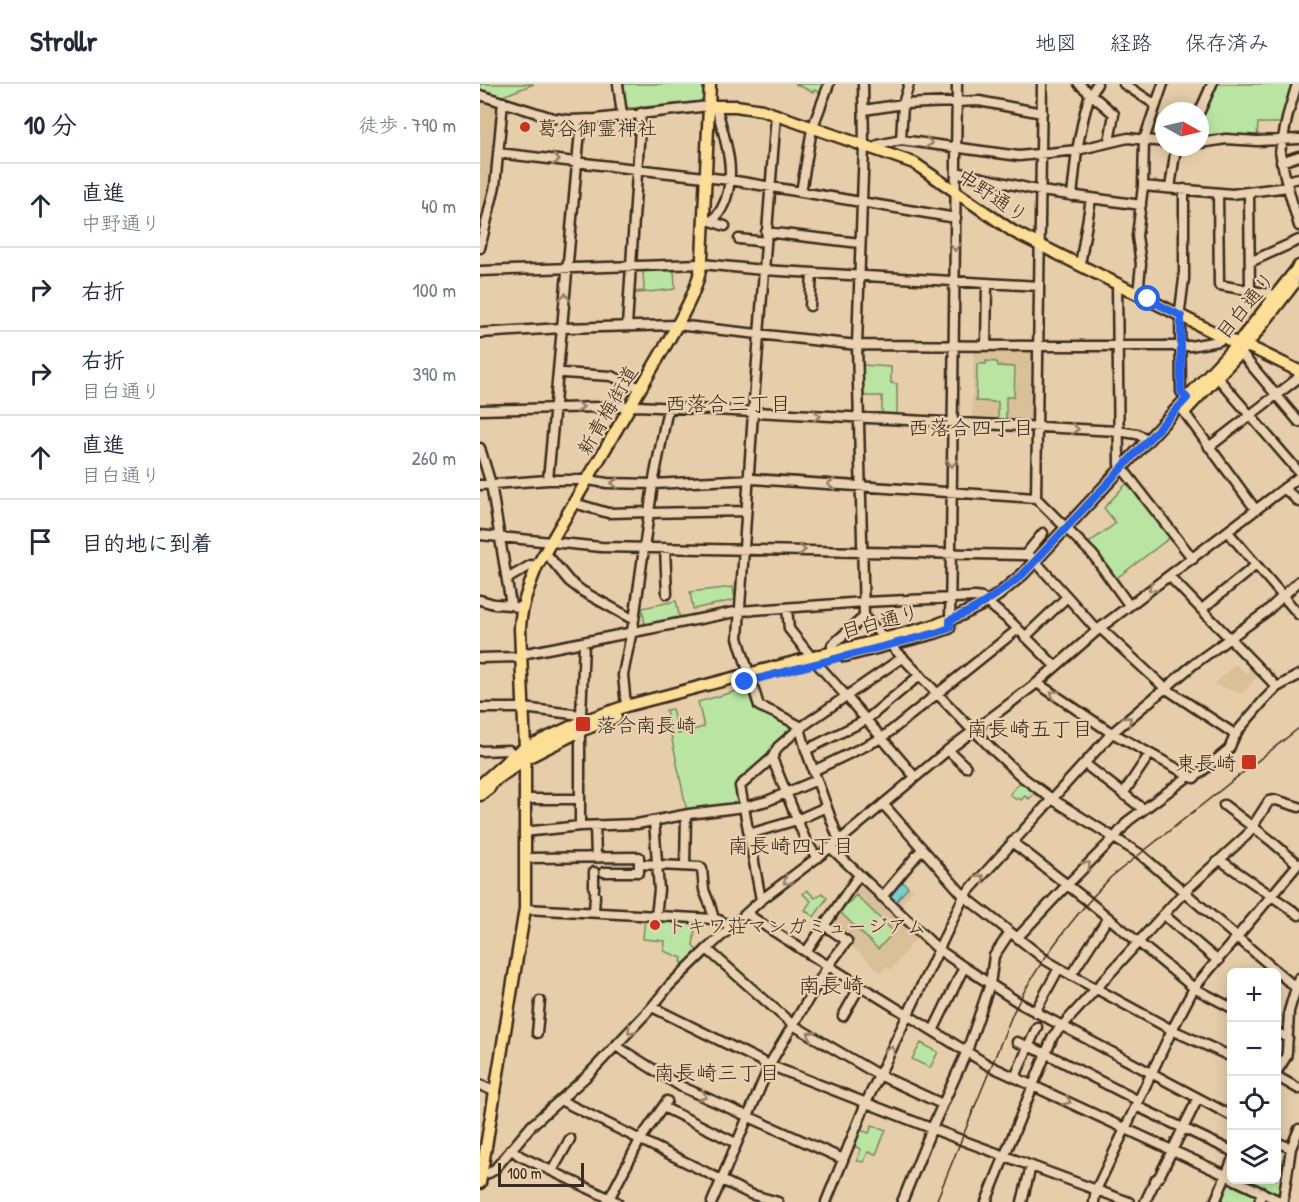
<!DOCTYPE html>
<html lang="ja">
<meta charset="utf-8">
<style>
:root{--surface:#fff;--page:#f2f2f3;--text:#1f2937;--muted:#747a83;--line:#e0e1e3}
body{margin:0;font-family:"Patrick Hand","Klee One",sans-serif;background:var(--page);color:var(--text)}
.controls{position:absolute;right:18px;bottom:18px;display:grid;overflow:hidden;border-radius:9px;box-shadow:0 3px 15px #0003}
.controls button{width:54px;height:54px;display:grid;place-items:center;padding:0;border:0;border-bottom:2px solid var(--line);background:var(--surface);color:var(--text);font:30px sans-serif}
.compass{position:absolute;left:675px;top:18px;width:54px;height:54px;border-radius:50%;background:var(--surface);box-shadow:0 3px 15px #0003;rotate:98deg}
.scale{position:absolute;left:18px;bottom:15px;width:86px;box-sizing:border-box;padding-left:6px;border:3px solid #3b2a1e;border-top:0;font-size:16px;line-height:21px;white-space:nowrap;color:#3b2a1e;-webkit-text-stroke:4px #ead3b2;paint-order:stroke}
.stop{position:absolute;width:18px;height:18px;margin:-14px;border:4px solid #2563eb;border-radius:50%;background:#fff}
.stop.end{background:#2563eb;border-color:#fff;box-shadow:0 2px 6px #0008}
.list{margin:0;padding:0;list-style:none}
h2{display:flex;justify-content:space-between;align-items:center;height:78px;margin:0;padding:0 24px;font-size:26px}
h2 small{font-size:20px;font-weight:400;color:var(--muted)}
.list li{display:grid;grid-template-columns:39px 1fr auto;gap:18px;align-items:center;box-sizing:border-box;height:84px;padding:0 24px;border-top:2px solid var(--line)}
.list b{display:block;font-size:22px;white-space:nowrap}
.list p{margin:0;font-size:20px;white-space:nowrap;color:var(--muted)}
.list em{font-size:20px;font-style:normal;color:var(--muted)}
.icon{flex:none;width:33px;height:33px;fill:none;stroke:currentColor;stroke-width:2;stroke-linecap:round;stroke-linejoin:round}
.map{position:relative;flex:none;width:819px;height:1118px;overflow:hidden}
header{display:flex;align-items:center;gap:36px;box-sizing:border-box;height:84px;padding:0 30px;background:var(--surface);border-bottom:2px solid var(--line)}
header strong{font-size:28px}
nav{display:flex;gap:33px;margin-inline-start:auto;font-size:21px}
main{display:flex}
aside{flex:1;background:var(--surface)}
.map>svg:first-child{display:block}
</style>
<header>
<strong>Strollr</strong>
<nav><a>地図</a><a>経路</a><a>保存済み</a></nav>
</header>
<main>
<aside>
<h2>10 分<small>徒歩 · 790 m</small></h2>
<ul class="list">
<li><svg class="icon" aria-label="ahead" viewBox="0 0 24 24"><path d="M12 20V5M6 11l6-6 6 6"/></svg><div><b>直進</b><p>中野通り</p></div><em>40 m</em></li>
<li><svg class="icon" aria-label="right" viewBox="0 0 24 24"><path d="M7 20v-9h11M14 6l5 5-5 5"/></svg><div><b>右折</b></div><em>100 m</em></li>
<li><svg class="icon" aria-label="right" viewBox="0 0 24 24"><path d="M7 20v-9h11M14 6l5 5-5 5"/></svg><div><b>右折</b><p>目白通り</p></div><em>390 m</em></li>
<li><svg class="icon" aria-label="ahead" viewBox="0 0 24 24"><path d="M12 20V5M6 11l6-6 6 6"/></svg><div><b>直進</b><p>目白通り</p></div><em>260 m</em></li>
<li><svg class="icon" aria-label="arrive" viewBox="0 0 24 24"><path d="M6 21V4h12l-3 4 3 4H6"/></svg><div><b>目的地に到着</b></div></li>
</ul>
</aside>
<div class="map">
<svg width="819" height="1118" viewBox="0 0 819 1118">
<rect width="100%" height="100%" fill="#e6ceaa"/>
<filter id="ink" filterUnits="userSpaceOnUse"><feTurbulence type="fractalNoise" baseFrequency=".0167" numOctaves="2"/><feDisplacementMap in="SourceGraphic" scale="12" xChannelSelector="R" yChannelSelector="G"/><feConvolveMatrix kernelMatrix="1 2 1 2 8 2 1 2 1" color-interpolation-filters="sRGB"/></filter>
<g filter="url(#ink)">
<path fill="#d9c099" d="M0 17 20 23 13 100 6 127H0Z
M494 264 556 265 554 338 552 340 492 336Z
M755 580 766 589 772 584 778 592 762 610 734 600Z
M379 794 439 851 411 886 407 882 401 889 348 841Z
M420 794 433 806 419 823 404 812Z"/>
<path fill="#b9e4a1" stroke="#7a8760" stroke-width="1.5" d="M0 0H54L20 13 0 7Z
M140 0H224V14L219 18 153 24 143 23Z
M315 0H348L344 10 334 6 333 8Z
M735 0H809L813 2 804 39H778L777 54 747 50 720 55V36Z
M163 184H194L195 205 151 210V208L164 207Z
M506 277 517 278 518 282 535 283 534 313H526V335H518V318L496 317 497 280H506Z
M382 281 411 283V299L417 300V333H402V312H382Z
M648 398 692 452 634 496 606 461 636 439 624 424Z
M253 503 255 516 213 525 210 508Z
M196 517 200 535 165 541 162 524Z
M271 603 278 624 317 643 289 675 259 700V721L207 728 186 626 192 625 198 650 224 643 218 618Z
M542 696 557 706 549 715 545 712 541 716 538 714 536 716 530 710Z
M327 806 335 814 342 809 347 814 334 833 325 826 331 817 323 810Z
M376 811 414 848 398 865 360 828Z
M165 832 216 836 213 862 219 869 207 880 201 878 202 874 184 867 185 857 163 855Z
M441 959 458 968 450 984 432 975Z
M392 1041 406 1046 396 1070 388 1068 384 1078 377 1077 381 1065 372 1061 378 1045 389 1049Z
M797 1060 807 1064 803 1118 782 1108 779 1118H738L747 1094 796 1096Z"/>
<path fill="#7bccd0" stroke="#618b89" stroke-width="1.5" d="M421 796 428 803 415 819 407 812Z"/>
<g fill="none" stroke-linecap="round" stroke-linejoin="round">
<defs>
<path id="minor" d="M138 0 142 31
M383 0 384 62 377 261 384 533 493 647
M562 0 556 414 613 471 649 521
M599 0 634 30 629 58
M644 0 676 21
M819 1 817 0 808 30 800 68 806 97 819 142
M0 11 73 34 89 36 116 35 229 22
M384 26 423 20 499 17 562 29
M720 27 732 0
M296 31 273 329 258 554 279 622 297 630 318 641 320 644 326 666 359 757
M421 56 423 20 429 0
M720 59 746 55 777 57 819 55
M394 65 398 61 421 56 539 72 597 66 648 54 684 58
M18 69 250 96 476 134
M801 78 819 72
M476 88 561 107 661 121
M806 97 819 94
M663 102 752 110 808 103
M690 104 696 63
M704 105V195L700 226 701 308 707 314
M321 108 332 45 349 0
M769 108 770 206
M738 109 739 201 796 211
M592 112 597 66 603 36 609 13 617 0
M231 137 245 142
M224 138C234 137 237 133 242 124 259 92 245 55 236 22
M286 148 380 159
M259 155 286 158
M0 164 15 102 23 18
M770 178 819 156
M600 181 611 115
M0 187 222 180 283 186 559 202
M818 195H819
M637 200 639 380 713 475
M658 210 661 180 657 152 663 102 664 56 683 0
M330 222 332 189
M147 242 161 29
M0 249 82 244 197 241 377 261 558 262H710L739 257 744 253
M506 262 507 199
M760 268 819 338
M83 289 131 292 161 304
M737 293 819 388
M0 326 158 322 637 347 657 350 668 356
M704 328 776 426
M729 363 817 295 819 290
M0 364 11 400 31 521 42 525
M68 396 101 36
M0 401 68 396H108L127 399 173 400 273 395 556 414
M804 404 819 418
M94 419 128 429 169 428
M169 429 266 427
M748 448 819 531
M0 451 121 463 545 471H549L556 478 617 546
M185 464 187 510
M65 468 89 497 102 507 154 536
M545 471 563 449
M689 492 797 603
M27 495 51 481 57 482
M0 516 14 520 31 521
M307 524 309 545 332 574 366 612 435 693
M722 525 776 481
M470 539 477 0
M620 544 685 604 756 651
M545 553 587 513
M352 568V561L384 533
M0 574 41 573 47 569 260 527 384 518 495 513 502 514 532 539 575 582
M557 599 627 646 714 694 749 665 756 649 785 615 797 603 819 591
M146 622 143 591 154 536 173 400 188 324
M0 624H43L101 631
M103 636 101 631 104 559
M494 646 511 664 541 692 572 715 660 770 815 903
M326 666 386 636 440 591
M468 666 486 683
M0 667 29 666 34 671
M292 674 325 755 337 774
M605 680 663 725
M333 687 402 654 538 545
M643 710 669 671
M45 715H99
M403 720 484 812 567 877 591 891 692 946 752 973
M744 721 790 756 818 780
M174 737 179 806 176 832
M100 742V647
M115 742 116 773
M44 748 100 742 157 740 209 730 264 723 287 717 337 696
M269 750 317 736 346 723
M532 758 608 817 714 904 752 924
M351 764 458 865 484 883 541 920 752 1032
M45 774 159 773V788H124
M740 776 819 831
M159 780 220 783 222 785 224 806 230 821 234 835
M205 782 206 731
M114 788V805
M402 813 442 765
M281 816 260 702 292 674 298 663 320 644 423 573
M45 825 234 835 239 836 252 843
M114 828 115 811
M267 830 326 868 508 981 752 1094
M684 831 738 877
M538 853 587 801 635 753 648 737 709 692
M227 865 313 941 397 990 462 1020
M326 868 379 791
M591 891 628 834
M172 923 289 981 484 1057 649 1118
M555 928 579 884
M363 932 380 902
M453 947 484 883
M796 948 808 954
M57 949 60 917
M537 958 567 970 659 1017
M136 962 200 1002 363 1075
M796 989 806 973 807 968 809 927 819 894
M796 992 819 1005
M535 993 557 943
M0 1001 16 1008
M80 1016 270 1110 298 1118
M656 1022 752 1067
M183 1023 256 1059
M796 1058 811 1064
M31 1065 40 1072 137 1118
M72 1087 90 1055
M2 1090 9 1089 14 1086 52 1041 108 991 172 923 189 902 227 865 281 816 359 757 468 666 557 599 620 544 819 393
M755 1096 802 1118
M128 1117 160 1056 187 1017
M232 1118 291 978 348 882 367 857 345 842
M346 1118 386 1019 484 812 632 649 714 580 786 528 819 497
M422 1118 452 1044 487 967 510 900 514 872 530 848
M506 1118 573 952 704 808 767 751 789 717 796 716 819 723
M542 1118 551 1082
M614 1118 616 1106 692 946 714 904 819 779
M665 1118 676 1095 679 1093 718 1014
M735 1118 752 1077
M779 1118 782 1108
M803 1118 811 1064 819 1045"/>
<path id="major" d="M229 22H256L282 26 434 79 534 148 749 256 774 265 819 287
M706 326 766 262 813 201
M365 572 455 549 469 544
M0 701 35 670 45 664 103 637 146 622 456 541 481 531 507 518 518 511 543 490 758 259 819 182
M0 711 9 704 13 698 45 675 100 647 136 633
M0 1099 45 825V664L40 544C41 522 49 502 57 482L187 259C202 232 219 205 222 175L230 0"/>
</defs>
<use href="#minor" stroke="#3b2a1e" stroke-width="13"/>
<use href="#major" stroke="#3b2a1e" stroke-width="15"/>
<use href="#minor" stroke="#ead3b2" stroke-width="8"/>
<use href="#major" stroke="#fdde96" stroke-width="10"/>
<path stroke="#3b2a1e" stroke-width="1.5" d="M456 1118 533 929C558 877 592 834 631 793L819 644"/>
</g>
<defs><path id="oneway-chevron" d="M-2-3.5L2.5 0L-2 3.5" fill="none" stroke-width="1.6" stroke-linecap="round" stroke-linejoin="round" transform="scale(1.5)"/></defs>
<g stroke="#927e68">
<use href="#oneway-chevron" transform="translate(449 59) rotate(8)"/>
<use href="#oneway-chevron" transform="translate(76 76) rotate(7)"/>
<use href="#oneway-chevron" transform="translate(475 163) rotate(91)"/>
<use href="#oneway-chevron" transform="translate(85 213) rotate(-84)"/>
<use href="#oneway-chevron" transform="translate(100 323) rotate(-2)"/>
<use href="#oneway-chevron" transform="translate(337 332) rotate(3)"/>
<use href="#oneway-chevron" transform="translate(595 345) rotate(3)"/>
<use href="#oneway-chevron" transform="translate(472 379) rotate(92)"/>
<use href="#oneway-chevron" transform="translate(135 399) rotate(-177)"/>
<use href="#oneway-chevron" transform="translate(351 400) rotate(-177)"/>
<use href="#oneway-chevron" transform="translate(322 466) rotate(1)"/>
<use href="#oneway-chevron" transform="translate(672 504) rotate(144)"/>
<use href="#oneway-chevron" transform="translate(574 610) rotate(-146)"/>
<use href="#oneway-chevron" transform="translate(648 636) rotate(-41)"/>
<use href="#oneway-chevron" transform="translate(607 781) rotate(-45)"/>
<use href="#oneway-chevron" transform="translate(501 794) rotate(-48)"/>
<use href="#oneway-chevron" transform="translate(307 797) rotate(143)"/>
<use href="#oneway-chevron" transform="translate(151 946) rotate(133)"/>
<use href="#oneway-chevron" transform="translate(331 951) rotate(-149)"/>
<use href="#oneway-chevron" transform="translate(411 966) rotate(-65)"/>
<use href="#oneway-chevron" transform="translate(223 1012) rotate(24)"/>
<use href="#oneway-chevron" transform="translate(587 1017) rotate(25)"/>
</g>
</g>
<g fill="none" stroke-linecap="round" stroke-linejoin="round" filter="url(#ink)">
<path stroke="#2563eb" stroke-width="8" d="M265 598 456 549 470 544V536C497 525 521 509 543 490L707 314 701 308V232L668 215"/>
</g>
<g fill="#c8321e" stroke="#ead3b2" stroke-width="2">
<circle cx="45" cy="43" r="6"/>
<rect x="95" y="632" width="16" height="16" rx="3"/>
<rect x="761" y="670" width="16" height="16" rx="3"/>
<circle cx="175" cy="841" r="6"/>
</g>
<g text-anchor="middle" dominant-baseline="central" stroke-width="4.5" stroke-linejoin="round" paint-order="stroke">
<g font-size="20" fill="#3b2a1e" stroke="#ead3b2" text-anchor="start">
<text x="57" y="43">葛谷御霊神社</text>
<text x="116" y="640">落合南長崎</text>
<text x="756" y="678" text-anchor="end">東長崎</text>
<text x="187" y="841">トキワ荘マンガミュージアム</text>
</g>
<g font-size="20" fill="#3b2a1e" stroke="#ead3b2">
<text transform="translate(513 111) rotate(34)">中野通り</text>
<text transform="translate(765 221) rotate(-51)">目白通り</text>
<text transform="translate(127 326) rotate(-60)">新青梅街道</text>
<text transform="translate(400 537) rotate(-15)">目白通り</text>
</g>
<g font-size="21" fill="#3b2a1e" stroke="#ead3b2">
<text x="248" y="319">西落合三丁目</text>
<text x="491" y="343">西落合四丁目</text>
<text x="550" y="644">南長崎五丁目</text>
<text x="311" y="761">南長崎四丁目</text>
<text x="237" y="988">南長崎三丁目</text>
</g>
<g font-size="22" fill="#3b2a1e" stroke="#ead3b2">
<text x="351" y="901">南長崎</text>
</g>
</g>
</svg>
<div class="controls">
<button>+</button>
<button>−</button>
<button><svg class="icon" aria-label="locate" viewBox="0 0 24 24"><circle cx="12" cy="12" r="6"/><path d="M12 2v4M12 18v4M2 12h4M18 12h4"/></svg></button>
<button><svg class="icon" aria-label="layers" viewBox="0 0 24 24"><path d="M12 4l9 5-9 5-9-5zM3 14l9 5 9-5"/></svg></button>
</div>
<svg class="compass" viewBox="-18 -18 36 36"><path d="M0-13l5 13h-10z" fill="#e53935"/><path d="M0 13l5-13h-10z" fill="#747a83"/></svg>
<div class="scale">100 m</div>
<div class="stop" style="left:668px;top:215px"></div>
<div class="stop end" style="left:265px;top:598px"></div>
</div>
</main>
